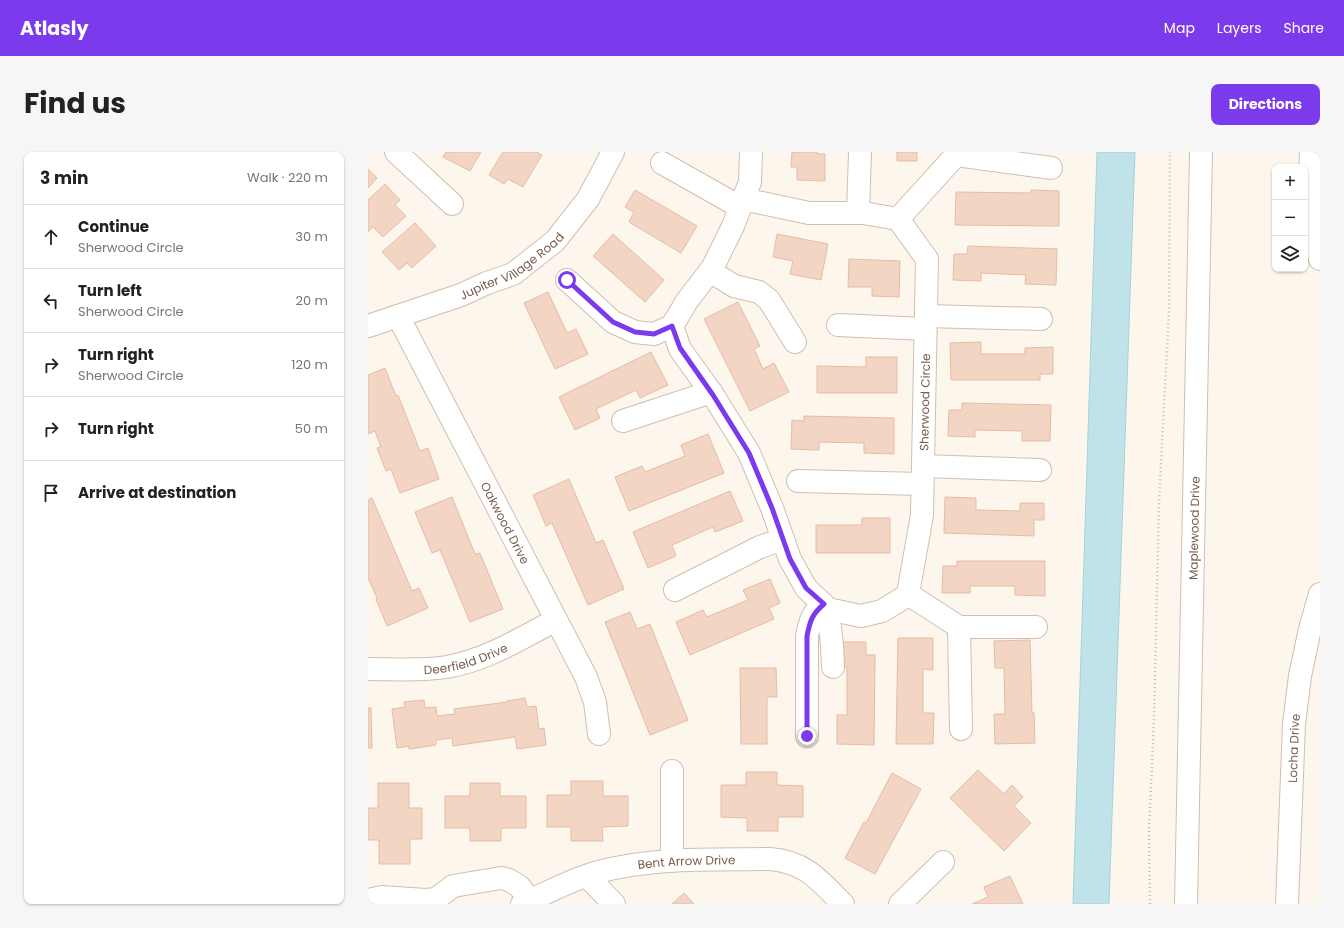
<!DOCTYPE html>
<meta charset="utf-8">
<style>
:root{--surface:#fff;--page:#f6f6f6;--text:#222;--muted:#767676;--line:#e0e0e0;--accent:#7c3aed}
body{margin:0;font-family:Poppins,sans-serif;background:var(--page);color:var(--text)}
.controls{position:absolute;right:12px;top:12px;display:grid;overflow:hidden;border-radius:8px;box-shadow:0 1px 3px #0004}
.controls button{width:36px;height:36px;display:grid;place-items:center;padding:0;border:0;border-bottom:1px solid var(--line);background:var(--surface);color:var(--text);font:20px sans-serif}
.stop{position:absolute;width:12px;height:12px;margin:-9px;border:3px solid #7c3aed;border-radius:50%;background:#fff}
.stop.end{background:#7c3aed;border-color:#fff;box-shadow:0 1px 4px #0008}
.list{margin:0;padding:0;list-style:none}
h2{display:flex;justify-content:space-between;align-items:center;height:52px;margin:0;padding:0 16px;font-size:17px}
h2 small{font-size:13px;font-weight:400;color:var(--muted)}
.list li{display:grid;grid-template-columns:26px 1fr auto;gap:12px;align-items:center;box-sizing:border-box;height:64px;padding:0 16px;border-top:1px solid var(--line)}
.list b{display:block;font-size:15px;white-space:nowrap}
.list p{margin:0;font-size:13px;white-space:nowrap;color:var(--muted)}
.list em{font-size:13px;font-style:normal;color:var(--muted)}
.icon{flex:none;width:22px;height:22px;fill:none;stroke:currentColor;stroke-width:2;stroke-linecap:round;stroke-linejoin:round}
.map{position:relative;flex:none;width:952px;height:752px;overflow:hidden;border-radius:8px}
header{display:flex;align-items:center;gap:24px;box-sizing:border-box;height:56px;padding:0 20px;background:var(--accent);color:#fff}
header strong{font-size:19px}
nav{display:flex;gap:22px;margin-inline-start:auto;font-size:14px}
.intro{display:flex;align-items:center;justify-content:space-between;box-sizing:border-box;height:96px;padding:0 24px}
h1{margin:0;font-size:28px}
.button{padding:10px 18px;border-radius:8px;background:var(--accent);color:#fff;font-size:14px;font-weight:700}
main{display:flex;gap:24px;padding:0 24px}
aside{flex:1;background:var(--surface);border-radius:8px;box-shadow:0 1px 3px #0004}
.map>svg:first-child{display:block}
</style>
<header>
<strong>Atlasly</strong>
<nav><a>Map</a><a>Layers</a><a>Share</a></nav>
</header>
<div class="intro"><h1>Find us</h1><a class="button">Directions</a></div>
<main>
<aside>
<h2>3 min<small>Walk · 220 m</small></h2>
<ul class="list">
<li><svg class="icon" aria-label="ahead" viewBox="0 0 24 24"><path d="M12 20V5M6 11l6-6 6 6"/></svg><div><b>Continue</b><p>Sherwood Circle</p></div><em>30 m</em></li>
<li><svg class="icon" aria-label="left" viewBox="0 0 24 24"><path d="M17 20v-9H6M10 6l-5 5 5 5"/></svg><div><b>Turn left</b><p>Sherwood Circle</p></div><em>20 m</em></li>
<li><svg class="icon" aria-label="right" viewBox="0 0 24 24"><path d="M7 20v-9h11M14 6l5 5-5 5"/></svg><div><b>Turn right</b><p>Sherwood Circle</p></div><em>120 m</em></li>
<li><svg class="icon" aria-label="right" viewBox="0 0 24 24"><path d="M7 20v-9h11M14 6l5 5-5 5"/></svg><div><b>Turn right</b></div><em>50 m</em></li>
<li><svg class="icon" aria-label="arrive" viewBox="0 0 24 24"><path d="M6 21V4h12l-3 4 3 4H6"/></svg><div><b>Arrive at destination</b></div></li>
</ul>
</aside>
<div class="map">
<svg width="952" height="752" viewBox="0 0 952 752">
<rect width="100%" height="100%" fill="#fdf6ec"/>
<path fill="#bfe3e8" stroke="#a5d3da" d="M729 0H767L741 752H705Z"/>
<path fill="#f3d5c3" stroke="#e6bba3" d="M78 0H113L102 19 75 5Z
M135 0H169L174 3 155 35 140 27 136 32 121 23Z
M424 0H449V2H457V29L429 28V15H423Z
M529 0H549V9H529Z
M0 17 9 26 0 36Z
M17 32 32 48 27 53 38 64 15 85 5 75 0 80V48Z
M267 38 329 74 313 101 261 70 266 60 257 55Z
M663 38 691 39V74L587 73 588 40 663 41Z
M47 71 68 94 44 116 39 111 31 118 14 100Z
M245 82 296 128 277 150 225 104Z
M409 82 460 92 453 128 422 122 425 109 405 105Z
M600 94 689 97 688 133 657 132 658 123 613 121V129L585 128 586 102H599Z
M481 107 532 109 531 145 504 144V135H480Z
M180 140 199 181 208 177 220 202 187 217 156 151Z
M370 150 392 194 386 197 395 217 406 211 421 240 382 259 336 167Z
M613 190V202H657V196L685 195V222H672V228H583L582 191Z
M283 200 300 233 272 246 268 238 228 257 232 266 207 278 191 245Z
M498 205H529V241H449V214L498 215Z
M17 216 28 244 30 243 52 299 60 296 71 327 32 341 23 317 18 319 9 296 13 295 7 279 0 282V223Z
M594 251 683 253 682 289H654V279L607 278V285L580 284 581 258H594Z
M436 264 526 266V302L496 301V291L451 290V298L423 297 424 268 436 269Z
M340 282 356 321 261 359 247 325 274 314 277 320 317 304 313 293Z
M201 327 228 391 235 388 256 437 220 453 184 371 178 374 165 343Z
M362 339 375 369 347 380 345 375 304 393 308 404 280 416 265 380Z
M84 345 107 402 112 401 135 457 102 470 72 398 64 401 47 360Z
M577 345 608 346V358L652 359V351H676V368H666V384L576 381Z
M4 346 44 439 51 436 60 456 19 474 8 447 9 446 1 428H0V348Z
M494 366H522V401H448V373H494Z
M589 409H677V444L647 443V434H602V441H574L575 414H589Z
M402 427 412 451 401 456 406 467 322 503 308 470 335 458 339 465 380 448 375 438Z
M262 460 269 477 282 472 320 568 282 583 237 470Z
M530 486H565V518L555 517V561H566L565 592H528Z
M662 488 664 561H666L667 591 627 592 626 562H637L636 516H627L626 489Z
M471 490H498V503H507L506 593 469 592V563H479V515H471Z
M372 516H408L409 545H399V592H373Z
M157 546 159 555 168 554 171 577 176 576 178 593 149 597 147 585 85 594 84 586 68 588V593L41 597V594L29 596 24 557 37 555 36 550 56 548 57 556 68 555 69 564 87 562 86 557 139 550V549Z
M0 556H3L4 596H0Z
M610 618 636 642 644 633 655 645 646 654 663 671 636 699 582 646Z
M378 620H409V633L435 634V665H410V679H379V666L353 665V633H378Z
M524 621 553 637 507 722 477 706 496 670 498 671Z
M203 629H235V644H260V674L234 675 235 689H203V675H179V643H203Z
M10 631H41V656H54V687H42V712H11V688H0V656H10Z
M102 631H132V644H158V676H133V689H102V676H77V644H102Z
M642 724 655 752H604L620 745 616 735Z
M316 741 326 752H304Z"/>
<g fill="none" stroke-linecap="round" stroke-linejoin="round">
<defs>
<g id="minor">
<path d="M28 0 84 52"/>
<path d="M943 0C941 36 943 72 952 107"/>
<path d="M294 11 372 55"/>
<path d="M490 61 492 0"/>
<path d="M530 67 588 3 683 16"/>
<path d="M342 119 366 134 391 140 401 148 427 190"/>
<path d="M199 128 245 170 267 180 286 182 304 174 319 149 345 115 365 74 382 30 383 0"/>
<path id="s1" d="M30 164 218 525 227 550 231 582"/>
<path d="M558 164 673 167"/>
<path d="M470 173 557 177"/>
<path id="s2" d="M0 174 93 143 119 131 145 122 187 89 220 47 245 0"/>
<path id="s3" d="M304 174 312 197 345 243 381 301 404 356 422 407 438 436 460 457 493 464 514 459 532 448 540 442 554 363 559 107 530 67 495 61H441L375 47"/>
<path d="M255 269 343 240"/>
<path d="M555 314 672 318"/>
<path d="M430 329 554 332"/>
<path d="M307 438 392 395 415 387"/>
<path d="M540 442 591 475 593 577"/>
<path d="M460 457 464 493 465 515"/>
<path d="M591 475H668"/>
<path id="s4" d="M0 517C25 517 54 519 79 515 119 508 153 486 188 468"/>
<path d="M439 584V484C442 469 444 462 455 452"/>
<path d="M304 619V708"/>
<path d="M219 724 246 752"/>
<path d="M0 748 14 745 57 748 68 747 85 734 133 726 141 728 151 734 162 748"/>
<path id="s5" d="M154 752C179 741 204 727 230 720 286 705 344 708 402 707 438 710 451 728 475 752"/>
<path d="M532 752 575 710"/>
<path id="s6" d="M818 752 833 0"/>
<path id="s7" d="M919 752 926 572 932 524 942 477 952 442"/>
</g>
</defs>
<use href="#minor" stroke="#d1beb0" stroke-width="24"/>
<path stroke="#d9b8a5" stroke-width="2.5" stroke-dasharray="1 3" stroke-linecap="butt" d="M782 752 781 678 786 568 791 349 801 160 802 0"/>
<use href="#minor" stroke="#fff" stroke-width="22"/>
</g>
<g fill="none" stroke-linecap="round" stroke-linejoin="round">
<path stroke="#7c3aed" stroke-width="5" d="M199 128 245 170 267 180 286 182 304 174 312 196 345 243 381 301 404 356 422 407 438 436 456 452C444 462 442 469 439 484V584"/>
</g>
<g text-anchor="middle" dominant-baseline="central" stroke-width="4" stroke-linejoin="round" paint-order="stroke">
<g font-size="12" fill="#7a5c4d" stroke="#fffaf3">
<text stroke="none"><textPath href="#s2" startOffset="157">Jupiter Village Road</textPath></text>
<text stroke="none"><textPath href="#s3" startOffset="606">Sherwood Circle</textPath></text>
<text stroke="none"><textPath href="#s1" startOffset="233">Oakwood Drive</textPath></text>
<text stroke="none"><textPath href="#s6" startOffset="376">Maplewood Drive</textPath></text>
<text stroke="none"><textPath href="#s4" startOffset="99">Deerfield Drive</textPath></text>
<text stroke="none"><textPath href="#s7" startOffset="156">Locha Drive</textPath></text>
<text stroke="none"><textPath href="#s5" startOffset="172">Bent Arrow Drive</textPath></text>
</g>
</g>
</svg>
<div class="controls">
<button>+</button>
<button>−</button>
<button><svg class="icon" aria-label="layers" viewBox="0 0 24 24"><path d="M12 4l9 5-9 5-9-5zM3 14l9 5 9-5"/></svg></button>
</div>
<div class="stop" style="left:199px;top:128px"></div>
<div class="stop end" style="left:439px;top:584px"></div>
</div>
</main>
